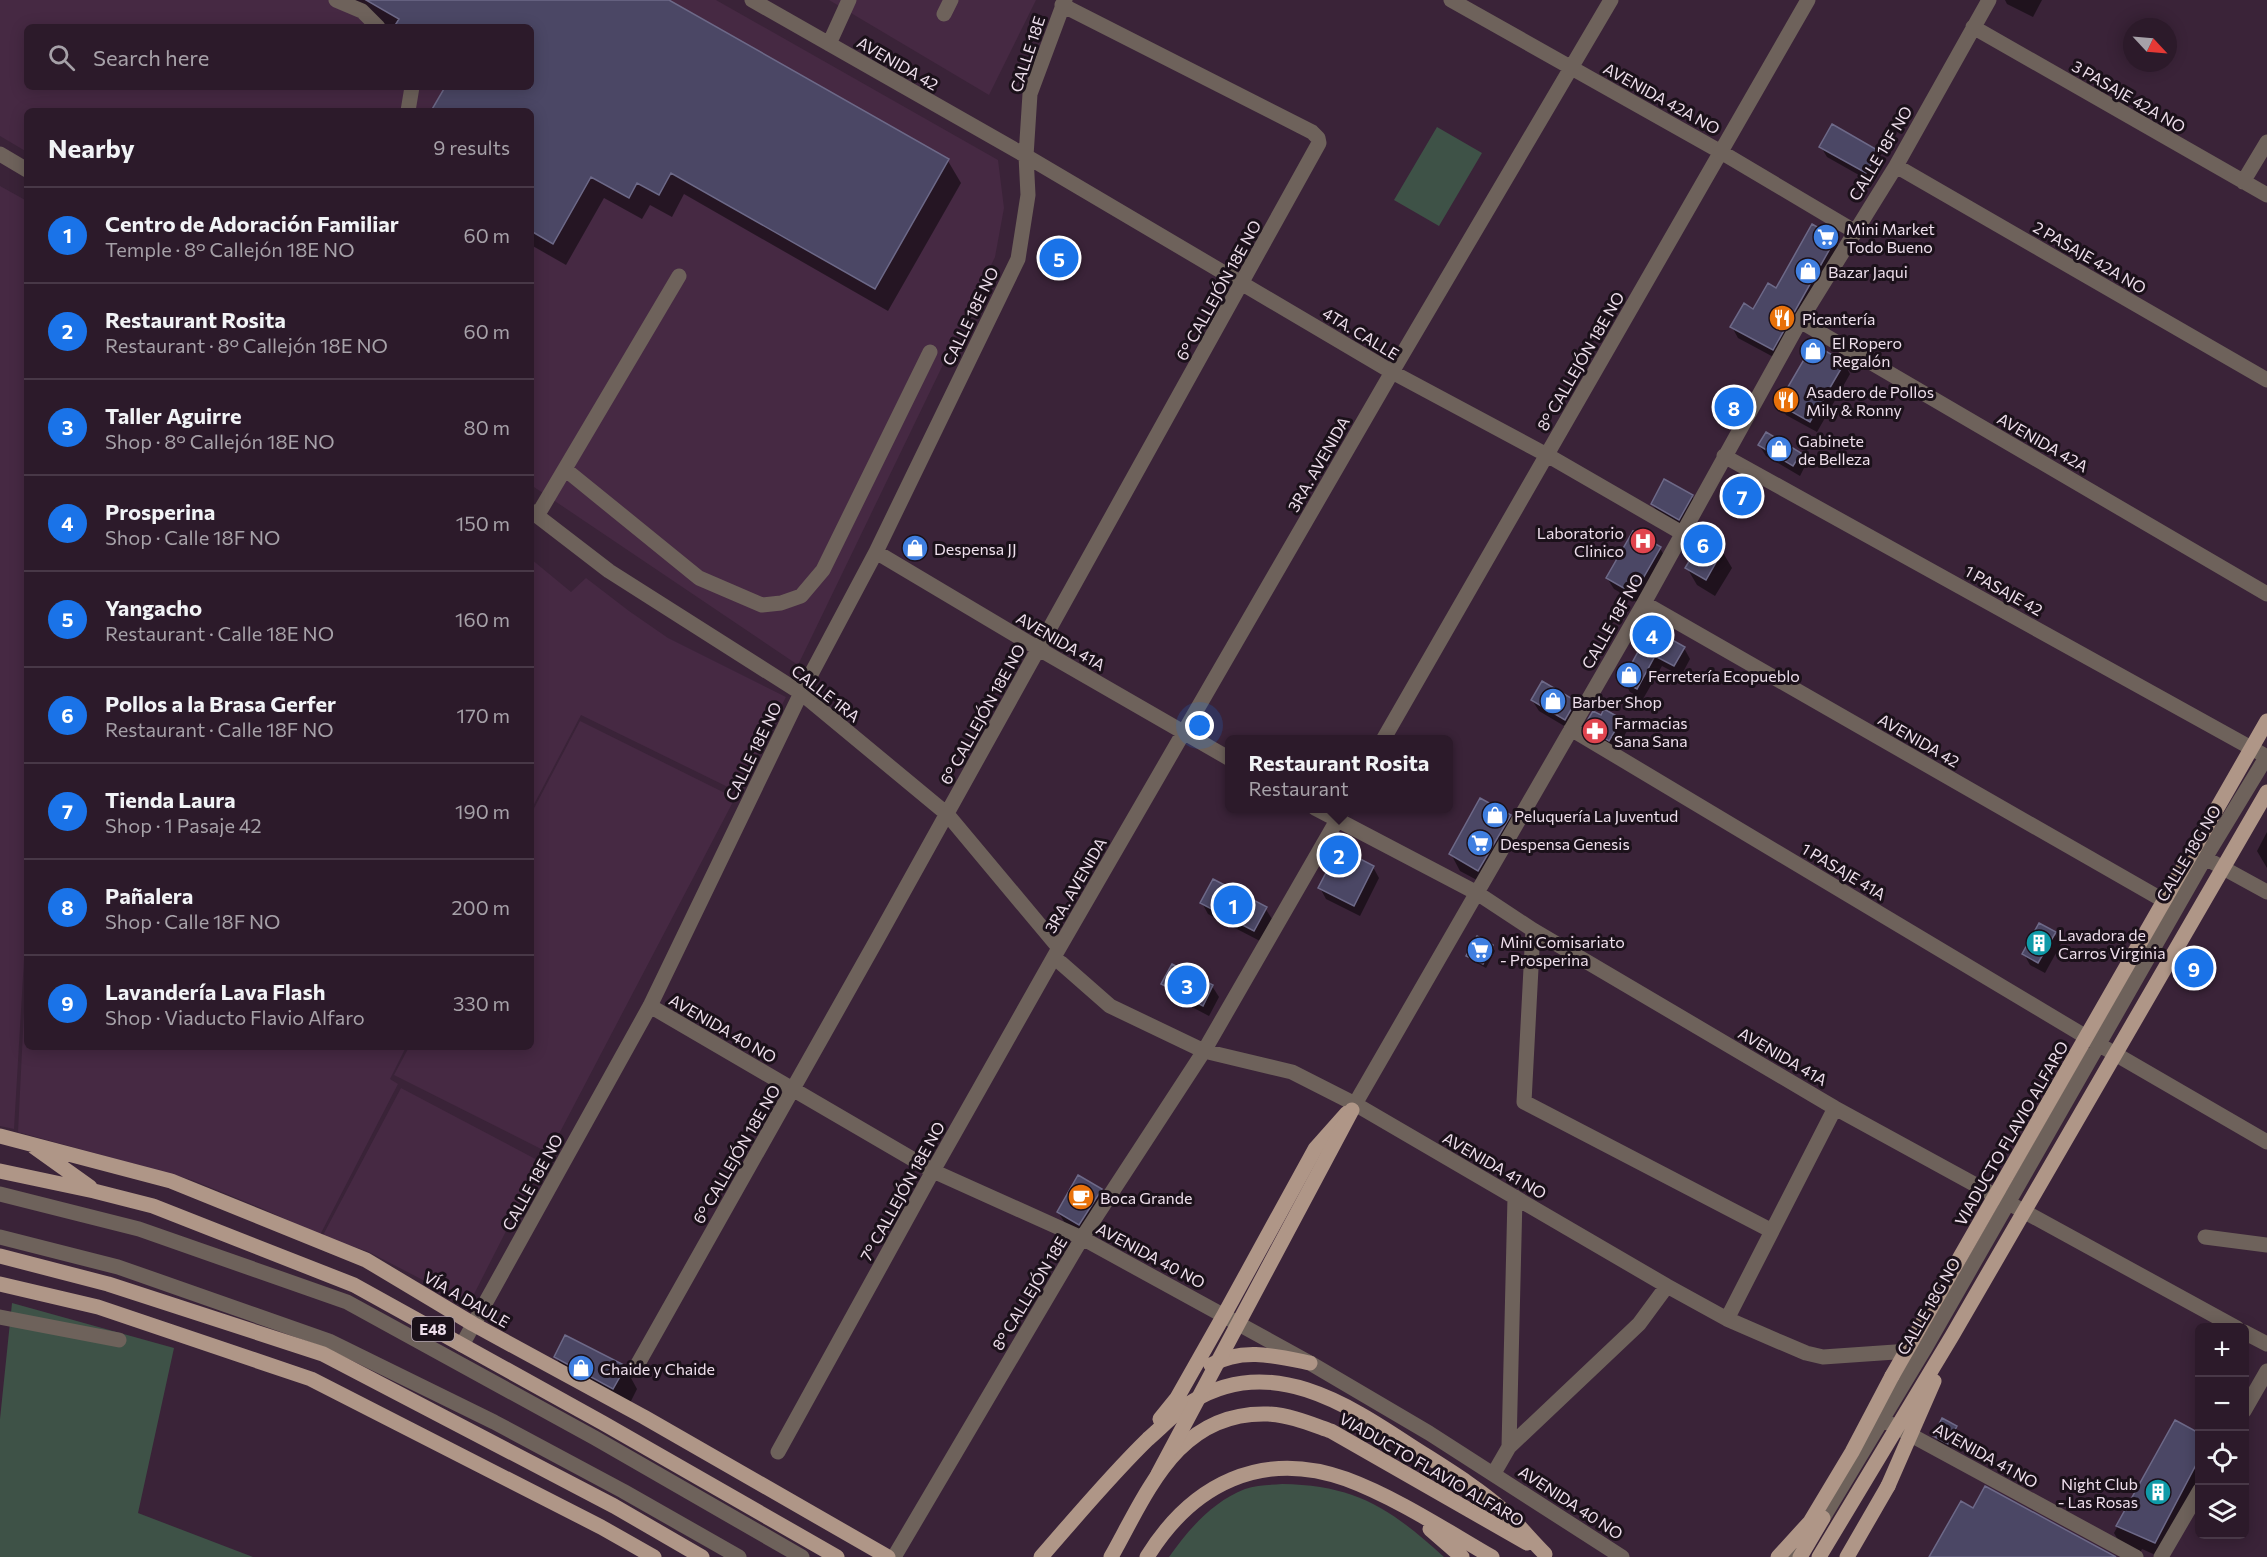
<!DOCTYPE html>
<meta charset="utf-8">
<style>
:root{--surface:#2c1a2a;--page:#382736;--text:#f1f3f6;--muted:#a6a1a8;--line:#483847;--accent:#1a73e8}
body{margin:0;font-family:Commissioner,sans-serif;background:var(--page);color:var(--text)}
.controls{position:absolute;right:18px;bottom:18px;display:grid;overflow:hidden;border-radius:9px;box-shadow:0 3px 15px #0003}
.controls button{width:54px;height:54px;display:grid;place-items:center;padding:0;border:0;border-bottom:2px solid var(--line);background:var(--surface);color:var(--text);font:30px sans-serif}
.compass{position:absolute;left:2123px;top:18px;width:54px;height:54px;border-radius:50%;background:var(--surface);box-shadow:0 3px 15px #0003;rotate:116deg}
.you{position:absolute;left:1200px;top:726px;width:21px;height:21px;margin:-15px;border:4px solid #fff;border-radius:50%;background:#1a73e8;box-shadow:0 0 0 9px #1a73e833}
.badge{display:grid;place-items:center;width:39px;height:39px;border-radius:50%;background:var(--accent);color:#fff;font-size:20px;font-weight:700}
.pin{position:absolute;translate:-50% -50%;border:3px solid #fff;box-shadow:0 2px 6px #0006}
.popup{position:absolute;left:1225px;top:735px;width:228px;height:78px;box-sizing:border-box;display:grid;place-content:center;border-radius:9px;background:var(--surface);filter:drop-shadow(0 2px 4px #0005);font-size:20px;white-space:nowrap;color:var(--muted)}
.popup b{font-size:22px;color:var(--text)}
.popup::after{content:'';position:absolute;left:50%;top:100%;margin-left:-12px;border:12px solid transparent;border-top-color:var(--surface)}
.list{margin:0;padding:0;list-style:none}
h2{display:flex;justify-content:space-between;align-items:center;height:78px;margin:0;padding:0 24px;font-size:26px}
h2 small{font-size:20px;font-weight:400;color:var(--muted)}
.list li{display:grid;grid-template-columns:39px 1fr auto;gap:18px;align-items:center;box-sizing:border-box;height:96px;padding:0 24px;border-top:2px solid var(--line)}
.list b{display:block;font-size:22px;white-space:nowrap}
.list p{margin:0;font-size:20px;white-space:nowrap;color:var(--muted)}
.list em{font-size:20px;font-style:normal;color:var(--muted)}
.icon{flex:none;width:33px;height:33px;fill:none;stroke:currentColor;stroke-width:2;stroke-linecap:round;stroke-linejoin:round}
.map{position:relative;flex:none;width:2267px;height:1557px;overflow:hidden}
.search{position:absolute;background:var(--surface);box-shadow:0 3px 15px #0003;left:24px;top:24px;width:510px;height:66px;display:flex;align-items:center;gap:15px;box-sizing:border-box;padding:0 21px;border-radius:9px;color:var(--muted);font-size:22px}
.panel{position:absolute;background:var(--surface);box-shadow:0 3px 15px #0003;left:24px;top:108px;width:510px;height:942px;border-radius:9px}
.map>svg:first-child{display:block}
</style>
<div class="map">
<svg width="2267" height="1557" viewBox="0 0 2267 1557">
<rect width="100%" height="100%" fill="#3a2338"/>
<path fill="#462943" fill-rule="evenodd" d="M0 0H716L998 160 1004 208 995 257 798 665 531 485V111H27V152L0 136ZM27 27H531V87H27Z
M829 0H1036L989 95Z
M0 186 27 201V909L14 1129 0 1126Z
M531 559 571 592 586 578 629 611 668 638 786 697 738 792 581 715 531 810Z
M580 721 735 798 549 1153 394 1075 409 1047H531V814Z
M27 950V1047H406L390 1079 398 1084 320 1235 261 1208 192 1180 18 1132Z
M401 1088 541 1162 469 1304 367 1251 322 1237Z"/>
<path fill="#3e5247" d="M1437 127 1482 153 1439 226 1394 200Z
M12 1303 174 1348 138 1513 253 1557H0V1419Z
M1282 1484C1356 1485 1391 1509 1444 1557H1169C1189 1529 1212 1502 1245 1489 1256 1485 1271 1485 1282 1484Z"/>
<path fill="#0007" d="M342 0H666L948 161 961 183 888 311 684 194 672 217 650 205 642 219 604 198 566 265 531 245V111H433L447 87H531V27H389Z
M2005 0H2042L2033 17 2007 4Z
M1821 147 1878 152 1884 162 1873 183 1827 157Z
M1834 239 1841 250 1779 360 1738 338 1732 327 1754 311Z
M1844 363 1850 374 1817 432 1786 415 1780 404Z
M1759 445 1800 454 1806 464 1800 476 1766 456Z
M1755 494 1758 498 1749 514 1731 504 1728 499Z
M1692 496 1698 507 1685 530 1659 514 1652 504Z
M1660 548 1666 559 1640 604 1614 589 1607 578Z
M1722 551 1732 568 1715 596 1697 585 1687 568Z
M1652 630 1684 648 1690 659 1681 676 1662 666 1643 699 1630 692 1624 681Z
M1532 700 1575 702 1581 713 1571 730 1539 711Z
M1602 718 1621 720 1627 731 1616 750 1592 736 1586 726Z
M1510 816 1519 832 1488 886 1460 871 1451 854Z
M2267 832V868L2257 851Z
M1373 867 1379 878 1360 916 1326 899 1320 888Z
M1202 903 1265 908 1272 919 1260 941 1208 914Z
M2054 933 2061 944 2045 973 2030 965 2024 954Z
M1492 946 1495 951 1486 968 1471 960 1468 956Z
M2207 961 2210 966 2199 986 2183 977V980L2182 977Z
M1172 966 1212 986 1219 997 1209 1016 1169 995 1163 984Z
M1101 1190 1107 1201 1085 1235 1065 1223 1058 1212Z
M556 1357 625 1367 637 1389 626 1411 569 1379Z
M1943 1420 1956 1428 1959 1432 1951 1448 1938 1441 1935 1436Z
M2175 1422 2200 1435V1492L2160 1557 2142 1549 2138 1557 2124 1550 2114 1533Z"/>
<path fill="#4b4765" stroke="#6d6988" stroke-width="1.5" d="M366 0H669L949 159 875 289 671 173 659 195 637 183 629 198 591 177 553 244 531 231V111H431L445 87H531V27H394L399 19Z
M1832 124 1879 151 1866 173 1819 147Z
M1812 224 1836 238 1773 350 1730 327 1744 303 1753 309 1768 283 1776 288Z
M1813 344 1845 362 1810 422 1778 404Z
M1766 432 1801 453 1793 466 1758 445Z
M1664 479 1693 495 1679 520 1651 504Z
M1737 481 1757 492 1746 510 1727 499Z
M1633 531 1661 547 1634 594 1606 578Z
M1703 538 1723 550 1706 580 1685 568Z
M1651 628 1685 647 1674 666 1655 656 1637 689 1622 681Z
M1542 681 1576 701 1565 720 1531 700Z
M1604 709 1622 719 1609 741 1584 726 1593 711 1601 715Z
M1480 798 1511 815 1478 871 1449 854Z
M1339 848 1374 866 1354 906 1318 888Z
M1213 879 1267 907 1254 931 1200 903Z
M2039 923 2056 932 2038 963 2022 954Z
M1477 936 1493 945 1483 964 1466 956Z
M2194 952 2208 960 2194 985 2180 977Z
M1172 964 1213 985 1203 1006 1161 984Z
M1078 1175 1102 1189 1079 1225 1057 1212Z
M565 1335 626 1366 613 1389 554 1357Z
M1942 1418 1957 1426 1948 1444 1933 1436Z
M2175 1420 2199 1433V1459L2155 1543 2116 1526Z
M1985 1486 2116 1557H1929L1961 1501 1973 1508Z"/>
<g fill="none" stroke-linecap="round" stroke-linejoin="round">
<path stroke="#6e625b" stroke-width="15" d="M336 0 362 11 378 27
M752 0 1026 156 1392 372 1547 455 1682 533
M1451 0 1721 152 1854 231
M944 14 951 0
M1973 27 2267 195
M829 44 849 0
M408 111 412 87
M0 154 27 170
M1896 166 2267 380
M2243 182 2267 142
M1800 321 2267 594
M1724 456 2262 754
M566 470 699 578 762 605 781 603 801 596 823 570 930 352
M531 511 609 571 801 693 947 814 1059 948
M537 516 679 276
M876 552 1039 649 1230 759
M1644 603 2175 907
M1571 729 2098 1044 2267 1142
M1383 740 1808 0
M1315 808 1477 893 1533 930 1835 1108 2237 1328
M2205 858 2267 892
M1533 930 1524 1102 1772 1231
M1061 963 1110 1006 1204 1051 1292 1072 1355 1104 1667 1286 1727 1319 1780 1342 1806 1353 1823 1357 1924 1350
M650 1006 933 1171 1082 1238 1310 1363 1429 1433 1622 1557
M1355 1104 1644 603 1800 321 1896 166 1989 0
M0 1194 139 1229 347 1302 595 1438 802 1557
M0 1237 118 1267 329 1341 494 1422 623 1491 739 1557
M2205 1237 2267 1245
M0 1317 119 1340
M1727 1319 1835 1108
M2244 1332 2267 1344
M462 1345 650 1006 801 693 876 552 1018 259 1028 195 1026 156 1030 94 1065 0
M635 1369C866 962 1093 553 1319 143L1318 138 1312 132 1062 5
M2244 1411 2267 1371
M1885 1421 2136 1557
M1509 1447 1639 1324 1667 1286
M778 1452 933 1171 1059 948 1392 372 1611 0
M1494 1473 1509 1447 1515 1197
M894 1557 1082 1238 1204 1051 1344 808
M1791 1557 1823 1518 1924 1350 2205 858 2267 756
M2161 1557 2200 1490"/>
<path stroke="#af9687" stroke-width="15" d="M0 1136 171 1181 366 1260 473 1324 644 1417 888 1557
M34 1147 90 1187
M0 1171 94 1191 153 1206 354 1285 603 1423 837 1557
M0 1256 108 1284 323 1354 614 1506 702 1557
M0 1284 98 1307 311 1379 601 1527 654 1557
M1211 1365C1242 1347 1276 1356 1310 1363
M1160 1419 1177 1398 1224 1315 1315 1149 1347 1113
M1430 1529 1462 1557
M1041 1557C1076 1517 1110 1476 1148 1439 1163 1426 1177 1411 1193 1401 1270 1354 1346 1403 1411 1446 1442 1466 1476 1486 1504 1511 1518 1524 1531 1540 1545 1554
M1111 1557C1148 1491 1178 1411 1268 1414 1290 1415 1311 1424 1331 1431L1527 1543
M1147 1557C1192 1484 1262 1449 1346 1479 1395 1497 1447 1531 1492 1557
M1778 1557 1810 1522 1852 1452 1892 1376
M1800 1557 1823 1518
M1847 1557 1888 1486"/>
<path stroke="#af9687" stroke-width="15" d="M1892 1376 2267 721
M1158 1474 1352 1110
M1888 1486 1934 1381
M1819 1557 1952 1336 2267 792"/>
</g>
<defs>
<symbol id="supermarket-disc" viewBox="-11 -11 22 22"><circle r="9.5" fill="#3f7fe0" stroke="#1b111a"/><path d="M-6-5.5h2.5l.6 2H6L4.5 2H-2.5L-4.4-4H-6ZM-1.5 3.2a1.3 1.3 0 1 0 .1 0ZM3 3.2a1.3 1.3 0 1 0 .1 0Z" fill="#fff"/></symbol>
<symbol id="shop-disc" viewBox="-11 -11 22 22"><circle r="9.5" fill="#3f7fe0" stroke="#1b111a"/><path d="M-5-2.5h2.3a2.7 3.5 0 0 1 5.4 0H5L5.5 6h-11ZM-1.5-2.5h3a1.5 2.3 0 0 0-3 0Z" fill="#fff"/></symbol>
<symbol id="restaurant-disc" viewBox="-11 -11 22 22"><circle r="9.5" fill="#e8710a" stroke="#1b111a"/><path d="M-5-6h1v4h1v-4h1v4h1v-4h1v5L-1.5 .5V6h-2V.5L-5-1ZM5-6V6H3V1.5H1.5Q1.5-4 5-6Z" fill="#fff"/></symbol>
<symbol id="hospital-disc" viewBox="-11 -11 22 22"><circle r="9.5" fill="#e0444e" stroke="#1b111a"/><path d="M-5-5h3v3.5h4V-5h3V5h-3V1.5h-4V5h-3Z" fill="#fff"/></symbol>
<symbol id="pharmacy-disc" viewBox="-11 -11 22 22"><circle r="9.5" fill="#e0444e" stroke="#1b111a"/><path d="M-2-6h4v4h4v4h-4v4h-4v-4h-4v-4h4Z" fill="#fff"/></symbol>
<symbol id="building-disc" viewBox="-11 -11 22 22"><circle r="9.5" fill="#0f9aa8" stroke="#1b111a"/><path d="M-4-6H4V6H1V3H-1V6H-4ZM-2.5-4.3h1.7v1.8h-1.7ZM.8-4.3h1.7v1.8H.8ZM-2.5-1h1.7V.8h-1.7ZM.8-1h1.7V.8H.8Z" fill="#fff"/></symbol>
<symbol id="cafe-disc" viewBox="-11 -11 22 22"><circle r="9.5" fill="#e8710a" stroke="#1b111a"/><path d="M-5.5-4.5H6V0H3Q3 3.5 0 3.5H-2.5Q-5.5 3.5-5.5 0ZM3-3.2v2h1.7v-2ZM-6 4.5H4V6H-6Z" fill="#fff"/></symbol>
</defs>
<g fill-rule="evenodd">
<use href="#supermarket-disc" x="1811" y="222" width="30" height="30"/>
<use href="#shop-disc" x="1793" y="256" width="30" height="30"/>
<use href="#restaurant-disc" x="1767" y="303" width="30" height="30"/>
<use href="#shop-disc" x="1798" y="336" width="30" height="30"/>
<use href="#restaurant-disc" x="1771" y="385" width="30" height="30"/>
<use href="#shop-disc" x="1764" y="434" width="30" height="30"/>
<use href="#hospital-disc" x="1628" y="526" width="30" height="30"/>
<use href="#shop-disc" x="900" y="533" width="30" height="30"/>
<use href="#shop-disc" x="1614" y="660" width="30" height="30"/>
<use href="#shop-disc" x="1538" y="686" width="30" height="30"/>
<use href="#pharmacy-disc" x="1580" y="716" width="30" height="30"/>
<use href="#shop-disc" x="1480" y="800" width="30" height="30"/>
<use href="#supermarket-disc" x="1465" y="828" width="30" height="30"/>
<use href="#building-disc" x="2024" y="928" width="30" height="30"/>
<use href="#supermarket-disc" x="1465" y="935" width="30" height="30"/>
<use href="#cafe-disc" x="1066" y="1182" width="30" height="30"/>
<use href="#shop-disc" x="566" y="1353" width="30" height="30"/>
<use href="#building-disc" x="2143" y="1477" width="30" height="30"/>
</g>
<g text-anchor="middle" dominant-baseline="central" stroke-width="6" stroke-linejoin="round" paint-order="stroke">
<rect fill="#1b111a" stroke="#afa1ad" stroke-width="1.5" x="412" y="1317" width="42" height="24" rx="4.5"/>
<g font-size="15" font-weight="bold" fill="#eedfec">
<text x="433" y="1329">E48</text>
</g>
<g font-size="16" fill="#eedfec" stroke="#1b111a">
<text transform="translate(1027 54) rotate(-72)">CALLE 18E</text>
<text transform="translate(898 63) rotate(30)">AVENIDA 42</text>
<text transform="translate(2129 96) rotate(30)">3 PASAJE 42A NO</text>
<text transform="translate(1662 98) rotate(29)">AVENIDA 42A NO</text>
<text transform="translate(1880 153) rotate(-59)">CALLE 18F NO</text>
<text transform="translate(2090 257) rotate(30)">2 PASAJE 42A NO</text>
<text transform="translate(1218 290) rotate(-61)">6° CALLEJÓN 18E NO</text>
<text transform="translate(970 316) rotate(-64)">CALLE 18E NO</text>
<text transform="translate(1361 333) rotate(31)">4TA. CALLE</text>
<text transform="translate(1580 361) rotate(-60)">8° CALLEJÓN 18E NO</text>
<text transform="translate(2043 442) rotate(30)">AVENIDA 42A</text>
<text transform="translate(1318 464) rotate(-60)">3RA. AVENIDA</text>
<text transform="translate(2004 590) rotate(29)">1 PASAJE 42</text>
<text transform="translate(1612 621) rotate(-60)">CALLE 18F NO</text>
<text transform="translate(1061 641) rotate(30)">AVENIDA 41A</text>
<text transform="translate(826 693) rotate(38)">CALLE 1RA</text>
<text transform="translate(982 714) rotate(-61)">6° CALLEJÓN 18E NO</text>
<text transform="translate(1919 740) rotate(30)">AVENIDA 42</text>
<text transform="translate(753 751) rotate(-64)">CALLE 18E NO</text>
<text transform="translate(2188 853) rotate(-59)">CALLE 18G NO</text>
<text transform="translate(1844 871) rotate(31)">1 PASAJE 41A</text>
<text transform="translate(1075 885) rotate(-60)">3RA. AVENIDA</text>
<text transform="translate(723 1028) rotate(30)">AVENIDA 40 NO</text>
<text transform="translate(1783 1056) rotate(30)">AVENIDA 41A</text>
<text transform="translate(2011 1133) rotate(-60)">VIADUCTO FLAVIO ALFARO</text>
<text transform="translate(736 1154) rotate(-60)">6° CALLEJÓN 18E NO</text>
<text transform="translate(1495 1165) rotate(30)">AVENIDA 41 NO</text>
<text transform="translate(532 1182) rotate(-61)">CALLE 18E NO</text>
<text transform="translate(902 1191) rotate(-61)">7° CALLEJÓN 18E NO</text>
<text transform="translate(1151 1255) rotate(28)">AVENIDA 40 NO</text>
<text transform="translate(1029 1293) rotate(-59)">8° CALLEJÓN 18E</text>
<text transform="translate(467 1299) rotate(30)">VÍA A DAULE</text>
<text transform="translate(1928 1306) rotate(-60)">CALLE 18G NO</text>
<text transform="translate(1986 1455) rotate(29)">AVENIDA 41 NO</text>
<text transform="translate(1432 1469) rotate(30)">VIADUCTO FLAVIO ALFARO</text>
<text transform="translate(1571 1502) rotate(33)">AVENIDA 40 NO</text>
</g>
<g font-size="16" fill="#eedfec" stroke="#1b111a" text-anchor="start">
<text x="1846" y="228">Mini Market<tspan x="1846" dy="18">Todo Bueno</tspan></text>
<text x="1828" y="271">Bazar Jaqui</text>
<text x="1802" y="318">Picantería</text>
<text x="1832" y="342">El Ropero<tspan x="1832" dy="18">Regalón</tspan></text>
<text x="1806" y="391">Asadero de Pollos<tspan x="1806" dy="18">Mily &amp; Ronny</tspan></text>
<text x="1798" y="440">Gabinete<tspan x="1798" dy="18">de Belleza</tspan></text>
<text x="1624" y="532" text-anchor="end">Laboratorio<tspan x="1624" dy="18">Clinico</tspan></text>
<text x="934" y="548">Despensa JJ</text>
<text x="1648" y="675">Ferretería Ecopueblo</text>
<text x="1572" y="701">Barber Shop</text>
<text x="1614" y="722">Farmacias<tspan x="1614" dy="18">Sana Sana</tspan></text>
<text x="1514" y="815">Peluquería La Juventud</text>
<text x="1500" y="843">Despensa Genesis</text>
<text x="2058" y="934">Lavadora de<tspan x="2058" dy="18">Carros Virginia</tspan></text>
<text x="1500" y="941">Mini Comisariato<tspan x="1500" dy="18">- Prosperina</tspan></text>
<text x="1100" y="1197">Boca Grande</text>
<text x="600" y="1368">Chaide y Chaide</text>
<text x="2138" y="1483" text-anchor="end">Night Club<tspan x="2138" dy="18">- Las Rosas</tspan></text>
</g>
</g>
</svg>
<div class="controls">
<button>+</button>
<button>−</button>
<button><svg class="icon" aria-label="locate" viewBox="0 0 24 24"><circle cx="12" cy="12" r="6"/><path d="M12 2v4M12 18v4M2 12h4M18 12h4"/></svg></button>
<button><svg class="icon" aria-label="layers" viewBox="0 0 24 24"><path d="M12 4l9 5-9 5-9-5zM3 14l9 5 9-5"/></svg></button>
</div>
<svg class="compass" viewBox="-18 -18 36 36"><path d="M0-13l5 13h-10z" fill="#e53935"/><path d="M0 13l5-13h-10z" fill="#a6a1a8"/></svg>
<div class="you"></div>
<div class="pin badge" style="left:1233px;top:905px">1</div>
<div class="pin badge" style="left:1339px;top:855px">2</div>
<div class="popup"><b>Restaurant Rosita</b>Restaurant</div>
<div class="pin badge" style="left:1187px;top:985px">3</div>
<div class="pin badge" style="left:1652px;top:635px">4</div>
<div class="pin badge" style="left:1059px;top:258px">5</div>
<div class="pin badge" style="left:1703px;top:544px">6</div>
<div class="pin badge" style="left:1742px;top:496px">7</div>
<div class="pin badge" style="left:1734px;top:407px">8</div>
<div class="pin badge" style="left:2194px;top:968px">9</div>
<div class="search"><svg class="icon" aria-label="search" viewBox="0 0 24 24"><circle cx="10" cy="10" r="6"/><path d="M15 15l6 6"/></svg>Search here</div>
<section class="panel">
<h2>Nearby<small>9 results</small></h2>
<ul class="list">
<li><span class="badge">1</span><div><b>Centro de Adoración Familiar</b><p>Temple · 8° Callejón 18E NO</p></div><em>60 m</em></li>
<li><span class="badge">2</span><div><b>Restaurant Rosita</b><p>Restaurant · 8° Callejón 18E NO</p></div><em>60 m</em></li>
<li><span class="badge">3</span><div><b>Taller Aguirre</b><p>Shop · 8° Callejón 18E NO</p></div><em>80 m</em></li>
<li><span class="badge">4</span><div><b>Prosperina</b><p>Shop · Calle 18F NO</p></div><em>150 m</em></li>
<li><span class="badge">5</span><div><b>Yangacho</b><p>Restaurant · Calle 18E NO</p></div><em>160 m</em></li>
<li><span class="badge">6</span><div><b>Pollos a la Brasa Gerfer</b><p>Restaurant · Calle 18F NO</p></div><em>170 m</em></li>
<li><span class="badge">7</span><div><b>Tienda Laura</b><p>Shop · 1 Pasaje 42</p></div><em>190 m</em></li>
<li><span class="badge">8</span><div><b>Pañalera</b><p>Shop · Calle 18F NO</p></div><em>200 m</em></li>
<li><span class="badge">9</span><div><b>Lavandería Lava Flash</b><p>Shop · Viaducto Flavio Alfaro</p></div><em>330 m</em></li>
</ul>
</section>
</div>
